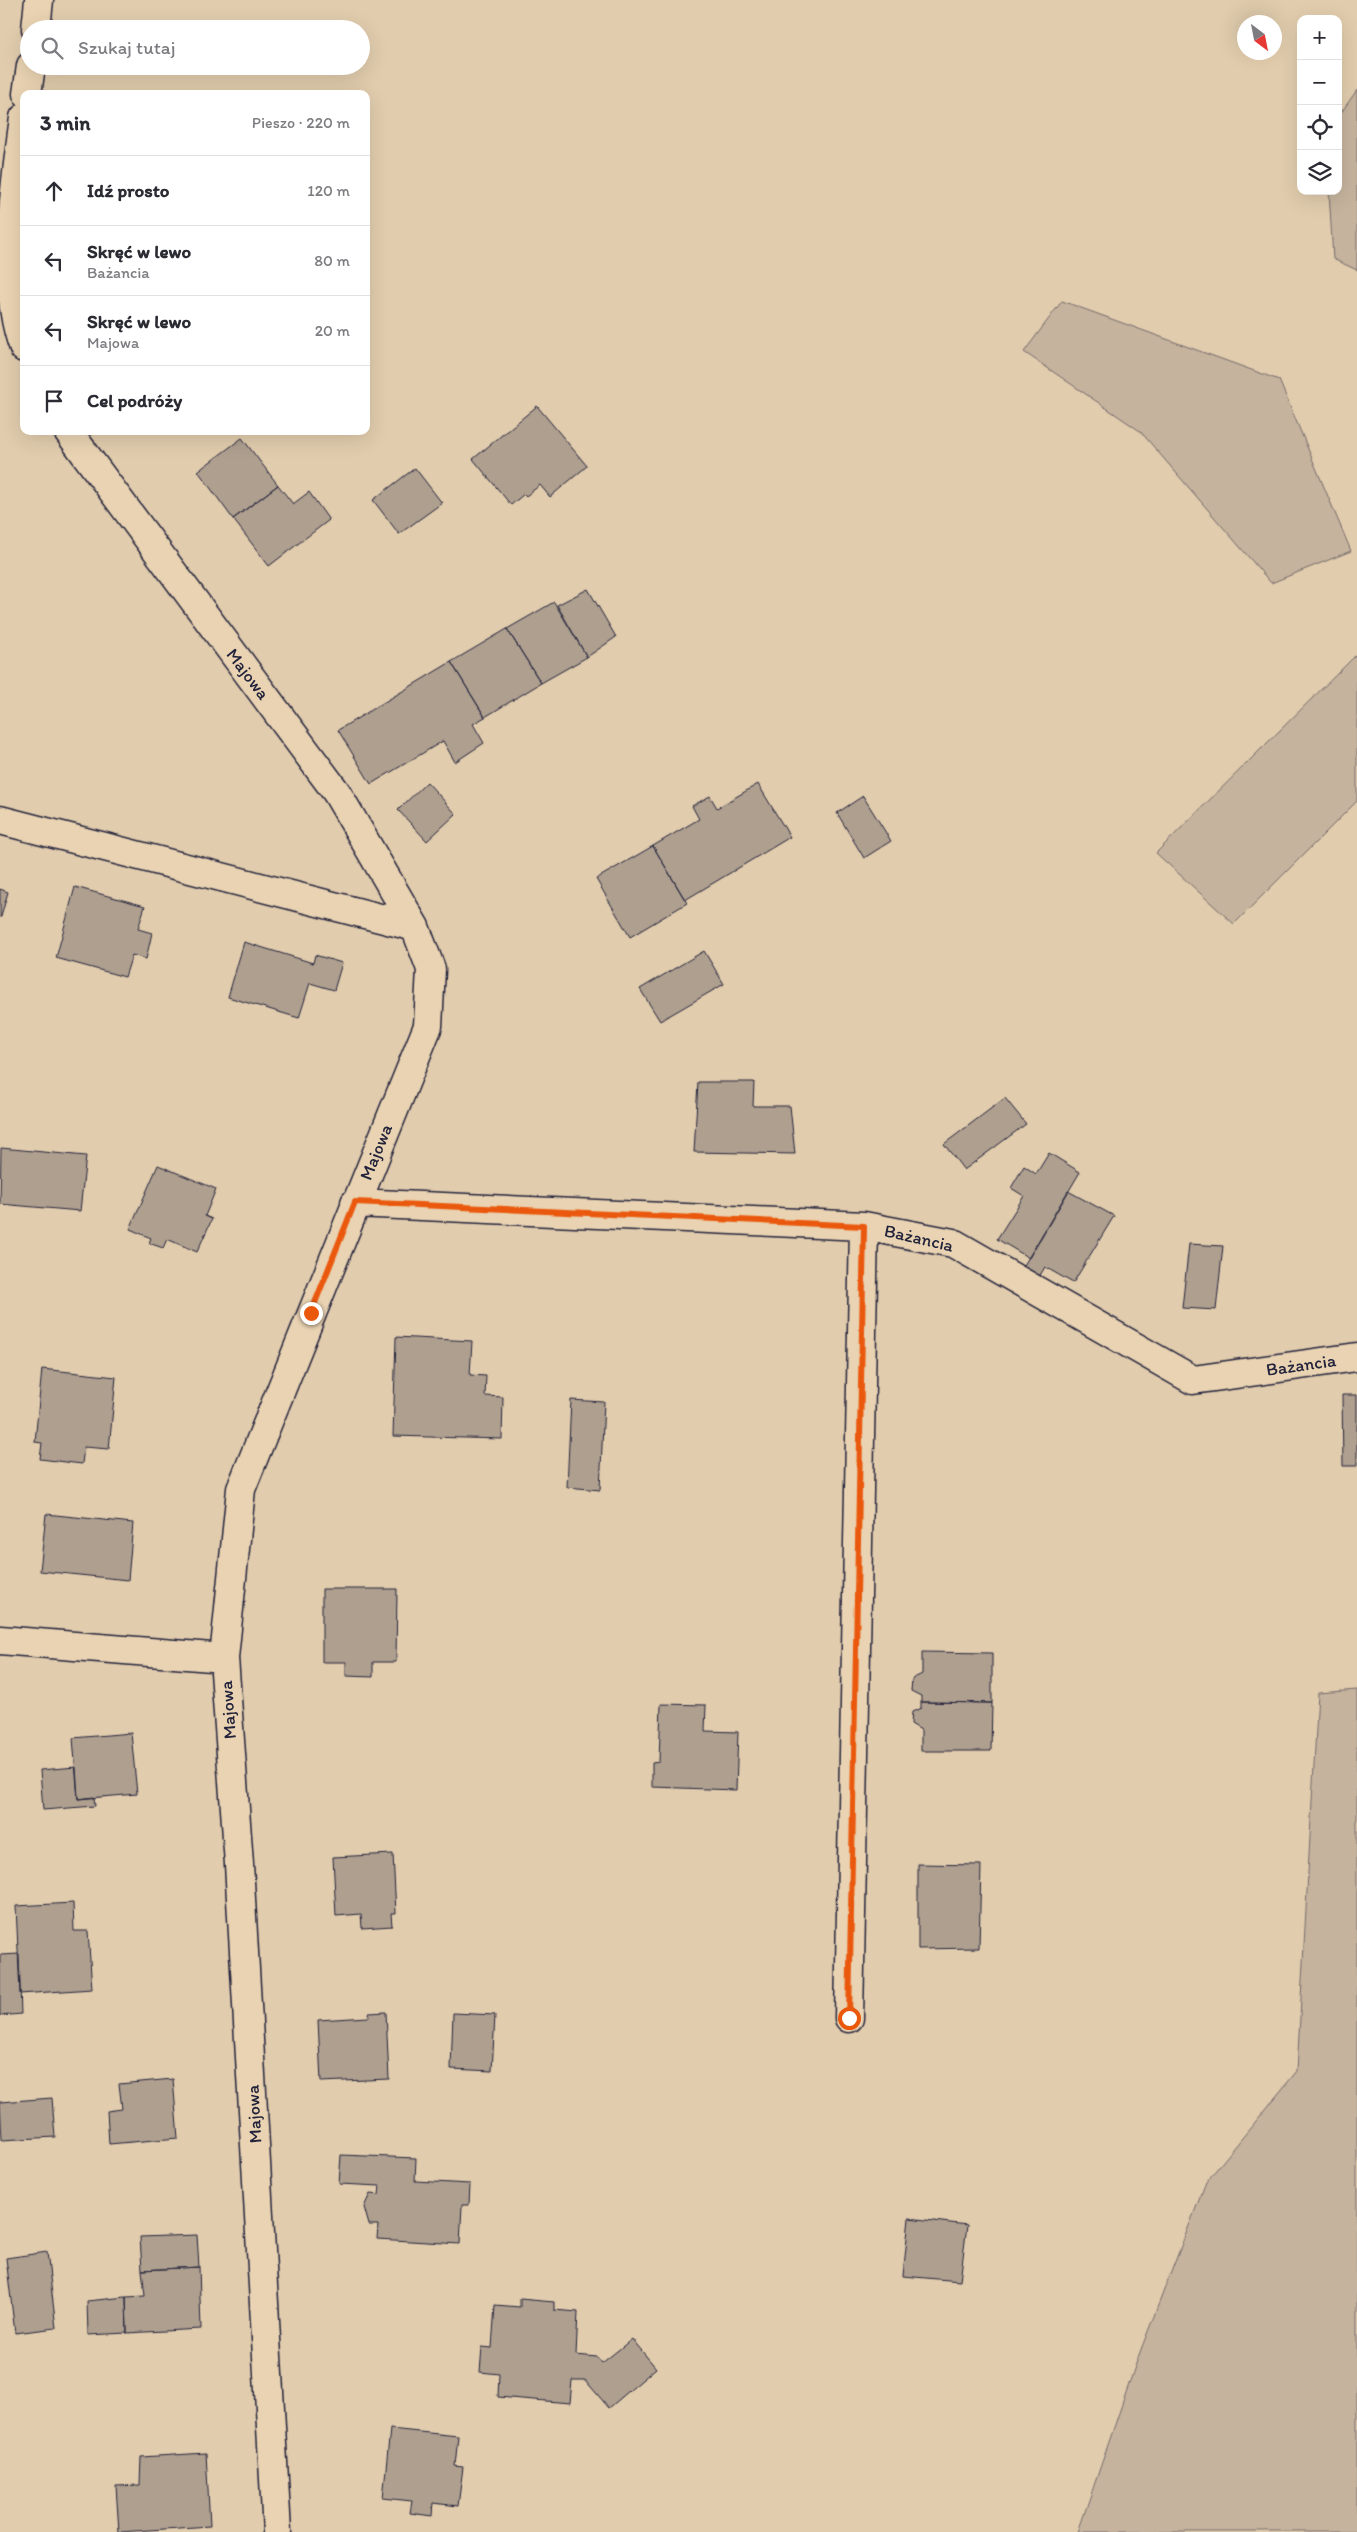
<!DOCTYPE html>
<html lang="pl">
<meta charset="utf-8">
<style>
:root{--surface:#fff;--page:#f7f7f7;--text:#2b2b33;--muted:#7c7c81;--line:#e1e1e2}
body{margin:0;font-family:Itim,sans-serif;background:var(--page);color:var(--text)}
.controls{position:absolute;right:15px;top:15px;display:grid;overflow:hidden;border-radius:10px;box-shadow:0 5px 20px #0002}
.controls button{width:45px;height:45px;display:grid;place-items:center;padding:0;border:0;border-bottom:1px solid var(--line);background:var(--surface);color:var(--text);font:25px sans-serif}
.compass{position:absolute;left:1237px;top:15px;width:45px;height:45px;border-radius:50%;background:var(--surface);box-shadow:0 5px 20px #0002;rotate:148deg}
.stop{position:absolute;width:15px;height:15px;margin:-11px;border:4px solid #ea580c;border-radius:50%;background:#fff}
.stop.end{background:#ea580c;border-color:#fff;box-shadow:0 1px 5px #0008}
.list{margin:0;padding:0;list-style:none}
h2{display:flex;justify-content:space-between;align-items:center;height:65px;margin:0;padding:0 20px;font-size:21px}
h2 small{font-size:16px;font-weight:400;color:var(--muted)}
.list li{display:grid;grid-template-columns:32px 1fr auto;gap:15px;align-items:center;box-sizing:border-box;height:70px;padding:0 20px;border-top:1px solid var(--line)}
.list b{display:block;font-size:19px;white-space:nowrap}
.list p{margin:0;font-size:16px;white-space:nowrap;color:var(--muted)}
.list em{font-size:16px;font-style:normal;color:var(--muted)}
.icon{flex:none;width:28px;height:28px;fill:none;stroke:currentColor;stroke-width:2;stroke-linecap:round;stroke-linejoin:round}
.map{position:relative;flex:none;width:1357px;height:2532px;overflow:hidden}
.search{position:absolute;background:var(--surface);box-shadow:0 5px 20px #0002;left:20px;top:20px;width:350px;height:55px;display:flex;align-items:center;gap:12px;box-sizing:border-box;padding:0 18px;border-radius:28px;color:var(--muted);font-size:19px}
.panel{position:absolute;background:var(--surface);box-shadow:0 5px 20px #0002;left:20px;top:90px;width:350px;height:345px;border-radius:10px}
.map>svg:first-child{display:block}
</style>
<div class="map">
<svg width="1357" height="2532" viewBox="0 0 1357 2532">
<rect width="100%" height="100%" fill="#e1ccad"/>
<filter id="ink" filterUnits="userSpaceOnUse"><feTurbulence type="fractalNoise" baseFrequency=".02" numOctaves="2"/><feDisplacementMap in="SourceGraphic" scale="10" xChannelSelector="R" yChannelSelector="G"/><feConvolveMatrix kernelMatrix="1 2 1 2 8 2 1 2 1" color-interpolation-filters="sRGB"/></filter>
<g filter="url(#ink)">
<path fill="#c5b39d" stroke="#746a6c" d="M1357 90V270L1333 259 1329 191H1338V117Z
M1062 301 1279 380 1351 551 1271 583 1140 431 1024 352Z
M1357 654V801L1234 924 1156 853Z
M1357 1690V2532H1078L1140 2352 1206 2182 1297 2071 1318 1693Z"/>
<path fill="#ae9f8f" stroke="#22223b" d="M537 406 587 466 550 497 540 485 526 496 524 494 511 505 473 459Z
M242 438 278 485 233 519 198 471Z
M415 468 442 503 399 534 373 500Z
M278 485 293 504 309 492 329 520 269 566 233 519Z
M588 589 616 637 587 657 557 605Z
M554 602 587 657 541 683 507 629Z
M507 629 541 683 485 717 451 662Z
M451 662 485 717 473 724 484 743 455 762 443 741 371 784 338 730Z
M427 782 456 814 427 841 398 810Z
M758 784 790 837 685 900 653 846 699 819 692 806 710 796 717 808Z
M863 796 891 841 864 858 837 813Z
M653 846 687 903 630 937 596 879Z
M75 887 145 906 138 929 152 933 146 959 132 955 125 977 56 958Z
M0 889 8 892 1 917H0Z
M244 942 313 963 315 955 342 963 334 990 310 983 299 1018 228 997Z
M704 951 724 984 660 1021 640 989Z
M698 1082H754L753 1106H790L795 1154 694 1152Z
M1005 1098 1026 1124 964 1170 944 1144Z
M1 1148 86 1156 80 1211 0 1204Z
M1049 1153 1080 1172 1029 1258 997 1239 1024 1196 1011 1188 1024 1166 1036 1174Z
M158 1165 216 1189 205 1216 212 1219 197 1252 167 1239 163 1248 149 1243 151 1238 130 1229Z
M1068 1191 1114 1216 1073 1283 1045 1267 1039 1277 1023 1267Z
M1189 1244 1223 1246 1216 1310 1182 1308Z
M396 1337 472 1341 470 1375 486 1376 485 1396 503 1397 502 1439 393 1436Z
M42 1369 116 1377 109 1449 84 1447 82 1464 40 1459 42 1443 35 1442Z
M1342 1395H1357V1466H1343Z
M571 1400 604 1402 600 1490 567 1487Z
M46 1514 133 1523 128 1580 40 1571Z
M322 1589H397L396 1662H373V1677L346 1676V1662H322Z
M922 1652 992 1653V1703L921 1702V1696L911 1691 912 1679 922 1674Z
M921 1702 992 1703 991 1751H921V1730L911 1724 912 1712 921 1708Z
M661 1704 706 1705 705 1731 738 1732 736 1790 652 1787V1763L659 1762Z
M131 1733 137 1794 78 1799 73 1738Z
M76 1767 78 1799 94 1797 95 1806 43 1810 40 1770Z
M393 1854 396 1913H391L392 1926 362 1928 361 1914 336 1916 333 1857Z
M918 1864 981 1865 979 1948 918 1949Z
M73 1903 74 1931H88L92 1989 20 1994 16 1906Z
M19 1954 21 2014 0 2016V1955Z
M386 2012 389 2079 321 2082 318 2020 369 2017V2013Z
M453 2013 495 2015 492 2071 451 2069Z
M173 2079 178 2138 109 2144 107 2111 122 2109 119 2084Z
M52 2098 55 2137 2 2140 0 2102Z
M341 2155 416 2158 415 2181 470 2184 469 2205H462L460 2244 377 2239 378 2225H369L364 2207 370 2194 379 2195 380 2186 339 2184Z
M909 2218 967 2225 960 2281 903 2276Z
M197 2235 199 2267 142 2270 140 2237Z
M47 2252 56 2328 15 2333 6 2258Z
M199 2267 201 2329 127 2333 126 2297 145 2296 142 2270Z
M126 2297 127 2333 88 2335 87 2301Z
M520 2299 554 2302V2310L578 2312 576 2355 597 2357 602 2363 632 2339 656 2368 609 2408 585 2380H572L570 2403 498 2397 499 2374 480 2372 482 2347 492 2348 495 2305 520 2307Z
M390 2429 458 2436 455 2466 463 2467 458 2506 433 2503 432 2516 410 2513 412 2501 383 2498Z
M206 2453 210 2526 119 2532 116 2486 140 2485 141 2457Z"/>
<g fill="none" stroke-linecap="round" stroke-linejoin="round">
<defs>
<path id="minor" d="M36 29 39 0
M27 94 31 66
M24 118C15 182 0 288 24 348
M68 431 337 793 415 927 431 969 428 1026 241 1489 224 1658 239 1864 277 2532
M0 820 415 927
M355 1203 864 1226 953 1243 1193 1380 1357 1357
M0 1640 224 1658
M849 2018 864 1226"/>
</defs>
<use href="#minor" stroke="#22223b" stroke-width="31"/>
<use href="#minor" stroke="#e9d3b2" stroke-width="28"/>
</g>
</g>
<g fill="none" stroke-linecap="round" stroke-linejoin="round" filter="url(#ink)">
<path stroke="#ea580c" stroke-width="6" d="M311 1313 355 1202 864 1226 849 2018"/>
</g>
<g text-anchor="middle" dominant-baseline="central" stroke-width="4" stroke-linejoin="round" paint-order="stroke">
<g font-size="18" fill="#22223b" stroke="#e9d3b2">
<text transform="translate(248 674) rotate(53)">Majowa</text>
<text transform="translate(376 1152) rotate(-68)">Majowa</text>
<text transform="translate(919 1238) rotate(13)">Bażancia</text>
<text transform="translate(1301 1365) rotate(-8)">Bażancia</text>
<text transform="translate(228 1710) rotate(-94)">Majowa</text>
<text transform="translate(254 2114) rotate(-93)">Majowa</text>
</g>
</g>
</svg>
<div class="controls">
<button>+</button>
<button>−</button>
<button><svg class="icon" aria-label="locate" viewBox="0 0 24 24"><circle cx="12" cy="12" r="6"/><path d="M12 2v4M12 18v4M2 12h4M18 12h4"/></svg></button>
<button><svg class="icon" aria-label="layers" viewBox="0 0 24 24"><path d="M12 4l9 5-9 5-9-5zM3 14l9 5 9-5"/></svg></button>
</div>
<svg class="compass" viewBox="-18 -18 36 36"><path d="M0-13l5 13h-10z" fill="#e53935"/><path d="M0 13l5-13h-10z" fill="#7c7c81"/></svg>
<div class="stop" style="left:849px;top:2018px"></div>
<div class="stop end" style="left:311px;top:1313px"></div>
<div class="search"><svg class="icon" aria-label="search" viewBox="0 0 24 24"><circle cx="10" cy="10" r="6"/><path d="M15 15l6 6"/></svg>Szukaj tutaj</div>
<section class="panel">
<h2>3 min<small>Pieszo · 220 m</small></h2>
<ul class="list">
<li><svg class="icon" aria-label="ahead" viewBox="0 0 24 24"><path d="M12 20V5M6 11l6-6 6 6"/></svg><div><b>Idź prosto</b></div><em>120 m</em></li>
<li><svg class="icon" aria-label="left" viewBox="0 0 24 24"><path d="M17 20v-9H6M10 6l-5 5 5 5"/></svg><div><b>Skręć w lewo</b><p>Bażancia</p></div><em>80 m</em></li>
<li><svg class="icon" aria-label="left" viewBox="0 0 24 24"><path d="M17 20v-9H6M10 6l-5 5 5 5"/></svg><div><b>Skręć w lewo</b><p>Majowa</p></div><em>20 m</em></li>
<li><svg class="icon" aria-label="arrive" viewBox="0 0 24 24"><path d="M6 21V4h12l-3 4 3 4H6"/></svg><div><b>Cel podróży</b></div></li>
</ul>
</section>
</div>
